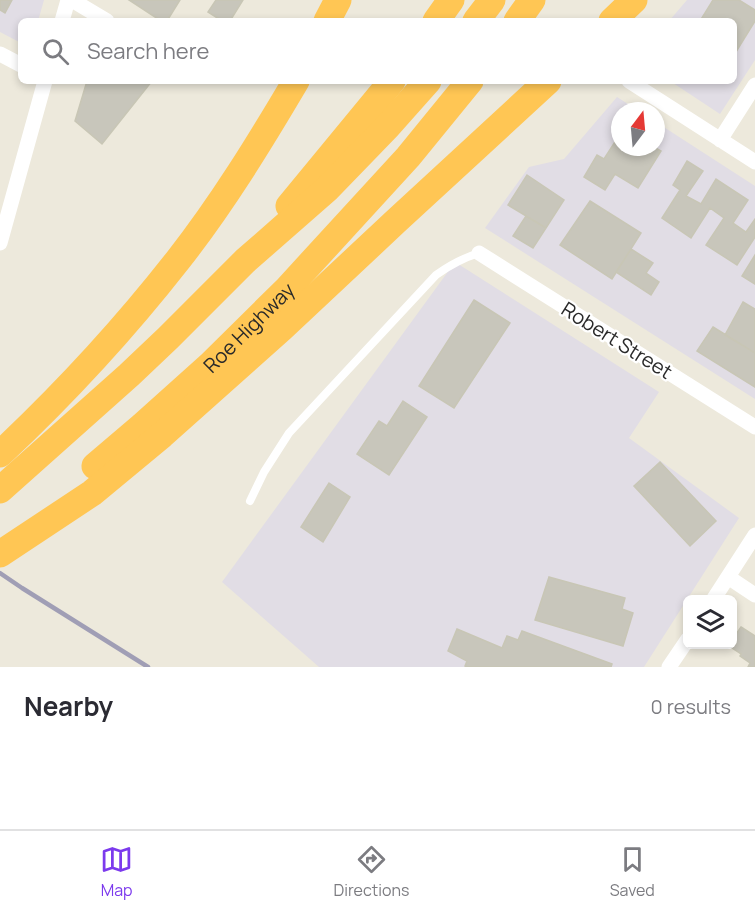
<!DOCTYPE html>
<style>
:root{--surface:#fff;--page:#f2f2f3;--text:#2b2b33;--muted:#7c7c81;--line:#e1e1e2;--accent:#7c3aed}
body{margin:0;font-family:Manrope,sans-serif;background:var(--page);color:var(--text)}
.controls{position:absolute;right:18px;bottom:18px;display:grid;overflow:hidden;border-radius:9px;box-shadow:0 3px 9px #0003}
.controls button{width:54px;height:54px;display:grid;place-items:center;padding:0;border:0;border-bottom:2px solid var(--line);background:var(--surface);color:var(--text);font:30px sans-serif}
.compass{position:absolute;left:611px;top:102px;width:54px;height:54px;border-radius:50%;background:var(--surface);box-shadow:0 3px 9px #0003;rotate:16deg}
.list{margin:0;padding:0;list-style:none}
h2{display:flex;justify-content:space-between;align-items:center;height:78px;margin:0;padding:0 24px;font-size:26px}
h2 small{font-size:20px;font-weight:400;color:var(--muted)}
.icon{flex:none;width:33px;height:33px;fill:none;stroke:currentColor;stroke-width:2;stroke-linecap:round;stroke-linejoin:round}
.map{position:relative;flex:none;width:755px;height:667px;overflow:hidden}
.search{position:absolute;background:var(--surface);box-shadow:0 3px 9px #0003;left:18px;right:18px;top:18px;height:66px;display:flex;align-items:center;gap:15px;box-sizing:border-box;padding:0 21px;border-radius:9px;color:var(--muted);font-size:22px}
.sheet{height:162px;background:var(--surface)}
nav{display:flex;justify-content:space-around;align-items:center;box-sizing:border-box;height:84px;border-top:2px solid var(--line);background:var(--surface);font-size:16px;color:var(--muted)}
nav a{display:grid;justify-items:center;gap:3px}
nav .on{color:var(--accent)}
.map>svg:first-child{display:block}
</style>
<div class="map">
<svg width="755" height="667" viewBox="0 0 755 667">
<rect width="100%" height="100%" fill="#ede9dc"/>
<path fill="#e1dde5" d="M0 0H44L38 21H21V43L0 32Z
M687 0H755V60L720 114 670 81H734V21H669Z
M617 97 639 111H620V147H656V122L755 186V399L485 228 529 167 564 159Z
M455 262 659 392 629 438 739 518 644 667H319L222 582Z"/>
<path fill="#c8c6bb" stroke="#c8c6b5" stroke-width="1.5" d="M0 0H12L5 13 0 10Z
M129 0H180L167 21H161Z
M216 0H243L230 21H222L208 12Z
M713 0H739L755 10V21L734 55V21H700Z
M87 81H152L102 144 75 121Z
M620 134V147H654L661 151 638 188 615 174 605 190 584 177 597 155 604 159Z
M687 161 703 171 686 196 701 204 716 179 748 200 733 223 746 232 755 219V237L737 265 706 245 724 218 710 208 691 238 662 218 680 190 673 185Z
M527 175 564 200 546 228 508 205Z
M590 201 641 233 612 279 560 245Z
M526 216 546 228 533 248 513 236Z
M631 249 653 263 646 273 659 282 651 295 616 272Z
M755 255V284L742 276Z
M474 300 510 323 454 408 419 386Z
M743 302 755 309V353L725 335Z
M713 327 755 353V387L697 351Z
M403 401 427 417 389 475 357 454 379 421 387 426Z
M660 462 716 521 690 546 634 486Z
M329 483 350 497 323 542 301 527Z
M549 577 625 598 622 609 633 613 623 646 535 620Z
M741 627 755 636V667H748L750 663 740 656 741 654 729 646 730 644H732V640Z
M457 629 502 648 507 636 518 640 522 631 612 664 611 667H466L465 666 467 661 448 651Z"/>
<g fill="none" stroke-linecap="round" stroke-linejoin="round">
<path stroke="#fff" stroke-width="8" d="M250 501 264 472 289 433 436 275C450 265 463 258 479 253"/>
<path stroke="#fff" stroke-width="15" d="M72 0 107 21
M62 21 68 0
M0 54 21 65
M629 81 755 162
M720 140 755 85
M0 243 45 81
M479 253 755 427
M728 577 755 595
M713 600 755 535
M669 667 688 639"/>
<g stroke="#ffc654" stroke-width="27">
<path d="M327 21 338 0"/>
<path d="M436 21 451 0"/>
<path d="M476 21 492 0"/>
<path d="M517 21 532 0"/>
<path d="M612 21 634 0"/>
<path d="M289 206 392 81"/>
<path d="M0 454C64 394 124 329 178 260 222 204 260 142 296 81"/>
<path id="s1" d="M95 466 142 426 210 365 287 289 408 157 470 81"/>
<path d="M0 490 129 375 168 338 245 261 327 189 388 126 428 81"/>
<path d="M0 554 92 493 162 435 282 328 395 222 548 81"/>
</g>
<path stroke="#a09eb5" stroke-width="4.5" d="M0 573 22 588 148 667"/>
</g>
<g text-anchor="middle" dominant-baseline="central" stroke-width="4.5" stroke-linejoin="round" paint-order="stroke">
<g font-size="20" fill="#2a2a2a" stroke="#fff">
<text stroke="none"><textPath href="#s1" startOffset="207">Roe Highway</textPath></text>
<text transform="translate(617 340) rotate(32)">Robert Street</text>
</g>
</g>
</svg>
<div class="controls">
<button><svg class="icon" aria-label="layers" viewBox="0 0 24 24"><path d="M12 4l9 5-9 5-9-5zM3 14l9 5 9-5"/></svg></button>
</div>
<svg class="compass" viewBox="-18 -18 36 36"><path d="M0-13l5 13h-10z" fill="#e53935"/><path d="M0 13l5-13h-10z" fill="#7c7c81"/></svg>
<div class="search"><svg class="icon" aria-label="search" viewBox="0 0 24 24"><circle cx="10" cy="10" r="6"/><path d="M15 15l6 6"/></svg>Search here</div>
</div>
<section class="sheet">
<h2>Nearby<small>0 results</small></h2>
<ul class="list">
</ul>
</section>
<nav>
<a class="on"><svg class="icon" aria-label="map" viewBox="0 0 24 24"><path d="M3 6l6-2 6 2 6-2v14l-6 2-6-2-6 2zM9 4v14M15 6v14"/></svg>Map</a>
<a><svg class="icon" aria-label="directions" viewBox="0 0 24 24"><path d="M12 3l9 9-9 9-9-9zM9 14v-3h6M13 9l2 2-2 2"/></svg>Directions</a>
<a><svg class="icon" aria-label="saved" viewBox="0 0 24 24"><path d="M7 4h10v16l-5-4-5 4z"/></svg>Saved</a>
</nav>
